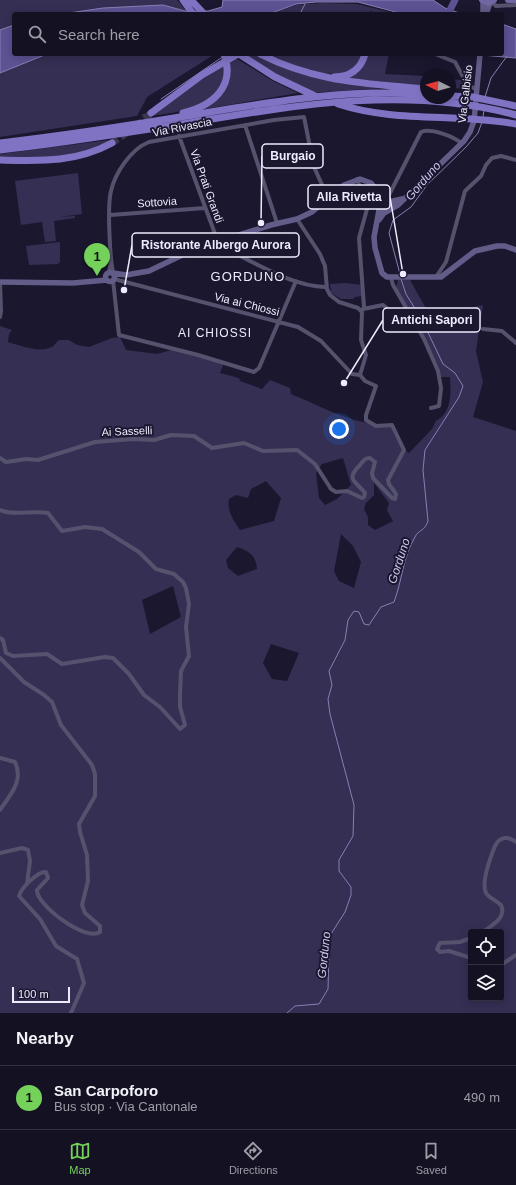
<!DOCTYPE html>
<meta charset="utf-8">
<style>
:root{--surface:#141123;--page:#211f30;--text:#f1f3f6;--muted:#9d9da6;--line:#333141;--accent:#74d25b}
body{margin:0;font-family:Arial,sans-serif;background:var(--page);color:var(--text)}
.controls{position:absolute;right:12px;bottom:12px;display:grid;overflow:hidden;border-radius:4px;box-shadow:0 2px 10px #0003}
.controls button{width:36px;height:36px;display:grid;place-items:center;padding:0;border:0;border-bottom:1px solid var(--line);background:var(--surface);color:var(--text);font:20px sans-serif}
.compass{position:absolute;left:420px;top:68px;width:36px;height:36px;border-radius:50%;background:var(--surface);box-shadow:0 2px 10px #0003;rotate:275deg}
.scale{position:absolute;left:12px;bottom:10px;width:58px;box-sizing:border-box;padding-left:4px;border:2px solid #edebfd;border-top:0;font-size:11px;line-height:14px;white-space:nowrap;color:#edebfd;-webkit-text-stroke:3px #1b172f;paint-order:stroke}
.you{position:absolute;left:339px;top:429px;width:14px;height:14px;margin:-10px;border:3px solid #fff;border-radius:50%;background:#1a73e8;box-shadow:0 0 0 6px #1a73e833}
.badge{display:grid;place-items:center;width:26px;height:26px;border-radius:50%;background:var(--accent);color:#111;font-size:13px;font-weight:700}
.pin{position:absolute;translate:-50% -33px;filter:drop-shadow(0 1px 2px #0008)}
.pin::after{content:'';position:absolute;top:21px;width:14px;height:12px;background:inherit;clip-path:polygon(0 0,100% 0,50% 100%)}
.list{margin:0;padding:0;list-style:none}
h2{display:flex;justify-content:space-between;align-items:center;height:52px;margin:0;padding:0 16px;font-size:17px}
h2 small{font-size:13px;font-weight:400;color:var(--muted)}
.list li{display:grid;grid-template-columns:26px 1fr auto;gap:12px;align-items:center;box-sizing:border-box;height:64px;padding:0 16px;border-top:1px solid var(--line)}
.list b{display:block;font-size:15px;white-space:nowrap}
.list p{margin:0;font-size:13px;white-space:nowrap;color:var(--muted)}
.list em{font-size:13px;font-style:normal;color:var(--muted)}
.icon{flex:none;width:22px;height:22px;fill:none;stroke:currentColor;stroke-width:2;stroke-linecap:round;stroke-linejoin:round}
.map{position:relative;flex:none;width:516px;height:1013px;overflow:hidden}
.search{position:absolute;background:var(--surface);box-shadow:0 2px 10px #0003;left:12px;right:12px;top:12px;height:44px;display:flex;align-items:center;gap:10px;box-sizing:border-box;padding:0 14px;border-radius:4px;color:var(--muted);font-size:15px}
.sheet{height:116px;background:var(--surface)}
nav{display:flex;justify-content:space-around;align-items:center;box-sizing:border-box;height:56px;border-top:1px solid var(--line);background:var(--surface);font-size:11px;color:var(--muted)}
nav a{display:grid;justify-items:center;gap:2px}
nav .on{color:var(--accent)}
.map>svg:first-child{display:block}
</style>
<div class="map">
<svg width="516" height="1013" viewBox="0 0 516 1013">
<rect width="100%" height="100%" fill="#1b172f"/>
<path fill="#352f54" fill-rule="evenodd" d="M0 0H177L189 14H14V54H215L147 97 137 116 0 137Z
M321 3 357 4 398 14H376L371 11 367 14H270L296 5Z
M243 54H253L263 59 387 88 309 93Z
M266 54H363C359 61 355 69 347 72 326 80 286 62 266 54Z
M367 54H389L385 74 426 76V86L345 78Z
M237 59 273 81 298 93 199 110 214 101 230 63Z
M224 65C226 69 224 72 223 77 216 111 171 113 143 117L142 114 157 113 182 92Z
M450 79 461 80 467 89 450 88Z
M109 140 107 144 66 158H0V154Z
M78 173 82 214 59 217 75 216V218L54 221 56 241 45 242 42 222 21 225 15 181Z
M60 242V262L58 264 29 265 26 246Z
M398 280H410L432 319 447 313 483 305 476 351 483 382 473 417 516 431V1013H0V326L12 330 9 334 8 342C21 346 39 353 52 347 54 346 57 341 59 340H69L77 345 89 347 112 338 120 337 126 350 157 354 175 349 224 363 220 373 239 378 240 381 262 389 270 380 290 388 291 394C323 407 354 426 390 424L404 450 409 453 432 429 436 421C452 413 451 393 450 377H440L424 339 396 287ZM343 458 351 485 337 499 325 505 319 498 316 473 322 464ZM266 481 281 498 274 521 240 530C233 520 227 511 229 499L236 495 248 498 251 489ZM374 483 389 503 387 510 393 521 375 530 368 525V517L364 509 366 503 374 495ZM341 534 353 546 361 562 354 588 339 581 334 571ZM237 547C249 551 256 555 257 569L238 576 228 568 226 560ZM173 586 181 617 150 634 142 600ZM271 644 299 653 287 681 272 679 263 663ZM471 932H501V998H471Z
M346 283 362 285V296L355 297 353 299H341L331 293 330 284Z"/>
<path fill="#5d5294" stroke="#8880b4" d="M223 0H433L445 8 462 14H403L358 2H316L296 4 269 14H62L103 8 163 5 185 11H208L222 7Z
M502 24 516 29V58L470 54H502Z
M14 25V54H47L0 73V30Z"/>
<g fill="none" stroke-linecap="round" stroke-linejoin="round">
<path stroke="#8880b4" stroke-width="1" d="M300 14 305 4
M485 97 491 78 507 56
M161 99 221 58
M483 117 484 110
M400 274 389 233 393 220 411 207 427 185 466 147 478 133 482 122
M287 1013 295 1006 319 1004 328 989 329 953 331 934 345 912 351 895V887L339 871V860L353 836 354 805 330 714 328 699 332 685 329 671 345 640 348 620 354 611 359 612 364 624 369 625 381 607 394 602C402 581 403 557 415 537 418 530 425 531 428 521L423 470 425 450 459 397 463 386 455 373 443 364 422 320 406 294 401 279"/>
<path stroke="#5d5294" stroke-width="7" d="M448 14 455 0"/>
<path stroke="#3a374e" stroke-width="7" stroke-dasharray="7 3.5" stroke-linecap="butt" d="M137 126 151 113
M112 143 128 132"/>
<path stroke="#55526e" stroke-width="4" d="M492 2 496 6 516 5
M435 54 455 62 468 86 477 89
M245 125 277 223
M179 136 218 242
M357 179 366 201 367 209 359 238 364 307
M388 197 421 132C431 128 453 136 461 143
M110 215 205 208
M297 219 320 254 325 266 327 289 330 295 339 302 358 308 362 312 361 340 366 355 360 375
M221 241 225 248C253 262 295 288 327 287
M109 272 111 262
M113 273C110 257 107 207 111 191 115 173 131 149 149 142L274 120 304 117 314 167 328 198
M436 277 446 262 465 191 481 176 486 165 492 158 501 156 516 160
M391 278 393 285 424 339 438 371 441 388 439 406 431 408
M114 279 298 327 321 341 352 374 360 375
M113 280 119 335 198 355 254 372 259 368 296 281
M363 309 383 305 390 311 396 324 401 325 408 323 416 325
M0 317 1 311 0 282
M483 329 502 331 516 343
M0 458 6 462 26 459 38 460 95 442 133 439 154 440 171 435 194 436 212 448 244 443 263 451 297 450 315 464 331 489 336 492 347 491 362 498 364 497 365 493C356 481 345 480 360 465 363 461 365 458 370 458L375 462 372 473 373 478 392 498 395 499 396 494 389 484 388 480 404 450 392 425 376 426 366 420V415L376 386 365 381 360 375
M0 510C14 516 32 510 48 513L62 531 85 527 102 529 139 552 156 569 174 574 183 582 186 588 189 604 186 627 189 656 181 671 180 694V707L185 725 180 729 160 707 144 695 129 674 113 658 105 657 62 664 47 654 13 656 6 653 3 640 0 638
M0 658 24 682 44 695 52 702 61 725 92 765 95 774V796L79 824 80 832 87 855 88 881 82 905 85 913 100 926V932C86 942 36 905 37 890L48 878 46 872C38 871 21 888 19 896L40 919 56 946 77 959 84 983 71 1013
M0 758 15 762C24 781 10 795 0 810
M0 853 22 848 28 850 30 861 27 884
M483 932C492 925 507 918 501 905 497 901 489 898 486 893 481 883 491 856 495 846 500 836 508 836 516 842
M471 938 460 942 440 943 437 949 440 952 449 951 471 958
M501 965 516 955"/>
<path stroke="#625c88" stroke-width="5.5" d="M483 14V1
M486 14 490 3
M380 197 389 202 402 199
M379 214 384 207 395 204
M379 220 384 213 398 205 464 141 470 132 474 121 480 54
M105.5 277a4.5 4.5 0 1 1 9 0a4.5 4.5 0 1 1-9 0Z
M113 273 126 275 149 271 197 248 271 225 297 219 312 212 344 185 360 179 371 183 375 188 379 210 374 237 375 248 382 273 387 277H441L475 251 497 246H505L516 250
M0 282 73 283 107 280"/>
<path stroke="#6f66a2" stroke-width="6" d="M482 0 488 3 494 0
M508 0H516"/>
<path stroke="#8073c4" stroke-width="7" d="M183 0 193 14
M191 0 204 14
M239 54 275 77 315 96
M260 54C315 82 364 83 424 89
M334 77C350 77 361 69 365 54
M450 96 473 97 516 106
M338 104C396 123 457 113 516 124
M151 113 202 75 238 54
M183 113C212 106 236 87 224 54
M0 143C60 136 120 127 180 117 261 104 343 88 426 94
M0 150C65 143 130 132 195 122 301 104 410 86 516 115
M0 160C40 161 75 163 112 143"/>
</g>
<g text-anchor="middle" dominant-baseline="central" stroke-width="4" stroke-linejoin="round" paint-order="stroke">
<g font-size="11" fill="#edebfd" stroke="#1b172f">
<text transform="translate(465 94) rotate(-83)">Via Galbisio</text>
<text transform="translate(182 127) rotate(-11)">Via Rivascia</text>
<text transform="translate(207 186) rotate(70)">Via Prati Grandi</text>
<text transform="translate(157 202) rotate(-4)">Sottovia</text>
<text transform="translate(247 304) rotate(14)">Via ai Chiossi</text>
<text transform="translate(127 431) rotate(-2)">Ai Sasselli</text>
</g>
<g font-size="12" font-style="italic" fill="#cdc9f0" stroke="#1b172f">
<text transform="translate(423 181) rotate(-49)">Gorduno</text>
<text transform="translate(399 561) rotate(-72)">Gorduno</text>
<text transform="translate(324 955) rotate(-84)">Gorduno</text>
</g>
<g font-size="12" letter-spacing="1" fill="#edebfd" stroke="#1b172f">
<text x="215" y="333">AI CHIOSSI</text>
</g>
<g font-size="13" letter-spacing="1" fill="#edebfd" stroke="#1b172f">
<text x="248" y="276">GORDUNO</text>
</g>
</g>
<path fill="none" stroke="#edebfd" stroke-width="1.5" d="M261 223L262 156M403 274L390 197M124 290L132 245M344 383L383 320"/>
<g fill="#edebfd" stroke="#1b172f" stroke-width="1.5">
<circle cx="261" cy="223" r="4"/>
<circle cx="403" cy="274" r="4"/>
<circle cx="124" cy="290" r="4"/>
<circle cx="344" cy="383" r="4"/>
</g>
<g fill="#1b172f" stroke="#edebfd" stroke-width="1.5">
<rect x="262" y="144" width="61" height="24" rx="4"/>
<rect x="308" y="185" width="82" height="24" rx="4"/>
<rect x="132" y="233" width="167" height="24" rx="4"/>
<rect x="383" y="308" width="97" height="24" rx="4"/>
</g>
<g font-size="12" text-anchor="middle" font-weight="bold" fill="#edebfd">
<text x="293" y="160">Burgaio</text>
<text x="349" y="201">Alla Rivetta</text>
<text x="216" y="249">Ristorante Albergo Aurora</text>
<text x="432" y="324">Antichi Sapori</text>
</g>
</svg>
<div class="controls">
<button><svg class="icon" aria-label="locate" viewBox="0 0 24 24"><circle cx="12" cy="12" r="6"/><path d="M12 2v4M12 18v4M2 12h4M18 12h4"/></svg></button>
<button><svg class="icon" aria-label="layers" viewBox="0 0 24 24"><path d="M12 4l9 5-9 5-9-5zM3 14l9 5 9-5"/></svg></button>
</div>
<svg class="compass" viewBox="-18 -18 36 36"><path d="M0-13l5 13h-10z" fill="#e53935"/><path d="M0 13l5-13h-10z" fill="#9d9da6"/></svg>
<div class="scale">100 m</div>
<div class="you"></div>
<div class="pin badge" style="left:97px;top:276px">1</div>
<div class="search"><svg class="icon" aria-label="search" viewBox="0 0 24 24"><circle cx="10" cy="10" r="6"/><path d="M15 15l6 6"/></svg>Search here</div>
</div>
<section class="sheet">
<h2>Nearby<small></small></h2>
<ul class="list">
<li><span class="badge">1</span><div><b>San Carpoforo</b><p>Bus stop · Via Cantonale</p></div><em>490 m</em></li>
</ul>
</section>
<nav>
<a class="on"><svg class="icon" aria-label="map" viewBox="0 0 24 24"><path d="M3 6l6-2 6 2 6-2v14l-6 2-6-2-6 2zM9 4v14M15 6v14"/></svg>Map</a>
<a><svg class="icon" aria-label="directions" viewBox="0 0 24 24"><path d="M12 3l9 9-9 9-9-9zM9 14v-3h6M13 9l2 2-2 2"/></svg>Directions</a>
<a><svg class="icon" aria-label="saved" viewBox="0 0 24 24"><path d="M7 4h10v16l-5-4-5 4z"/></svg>Saved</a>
</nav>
